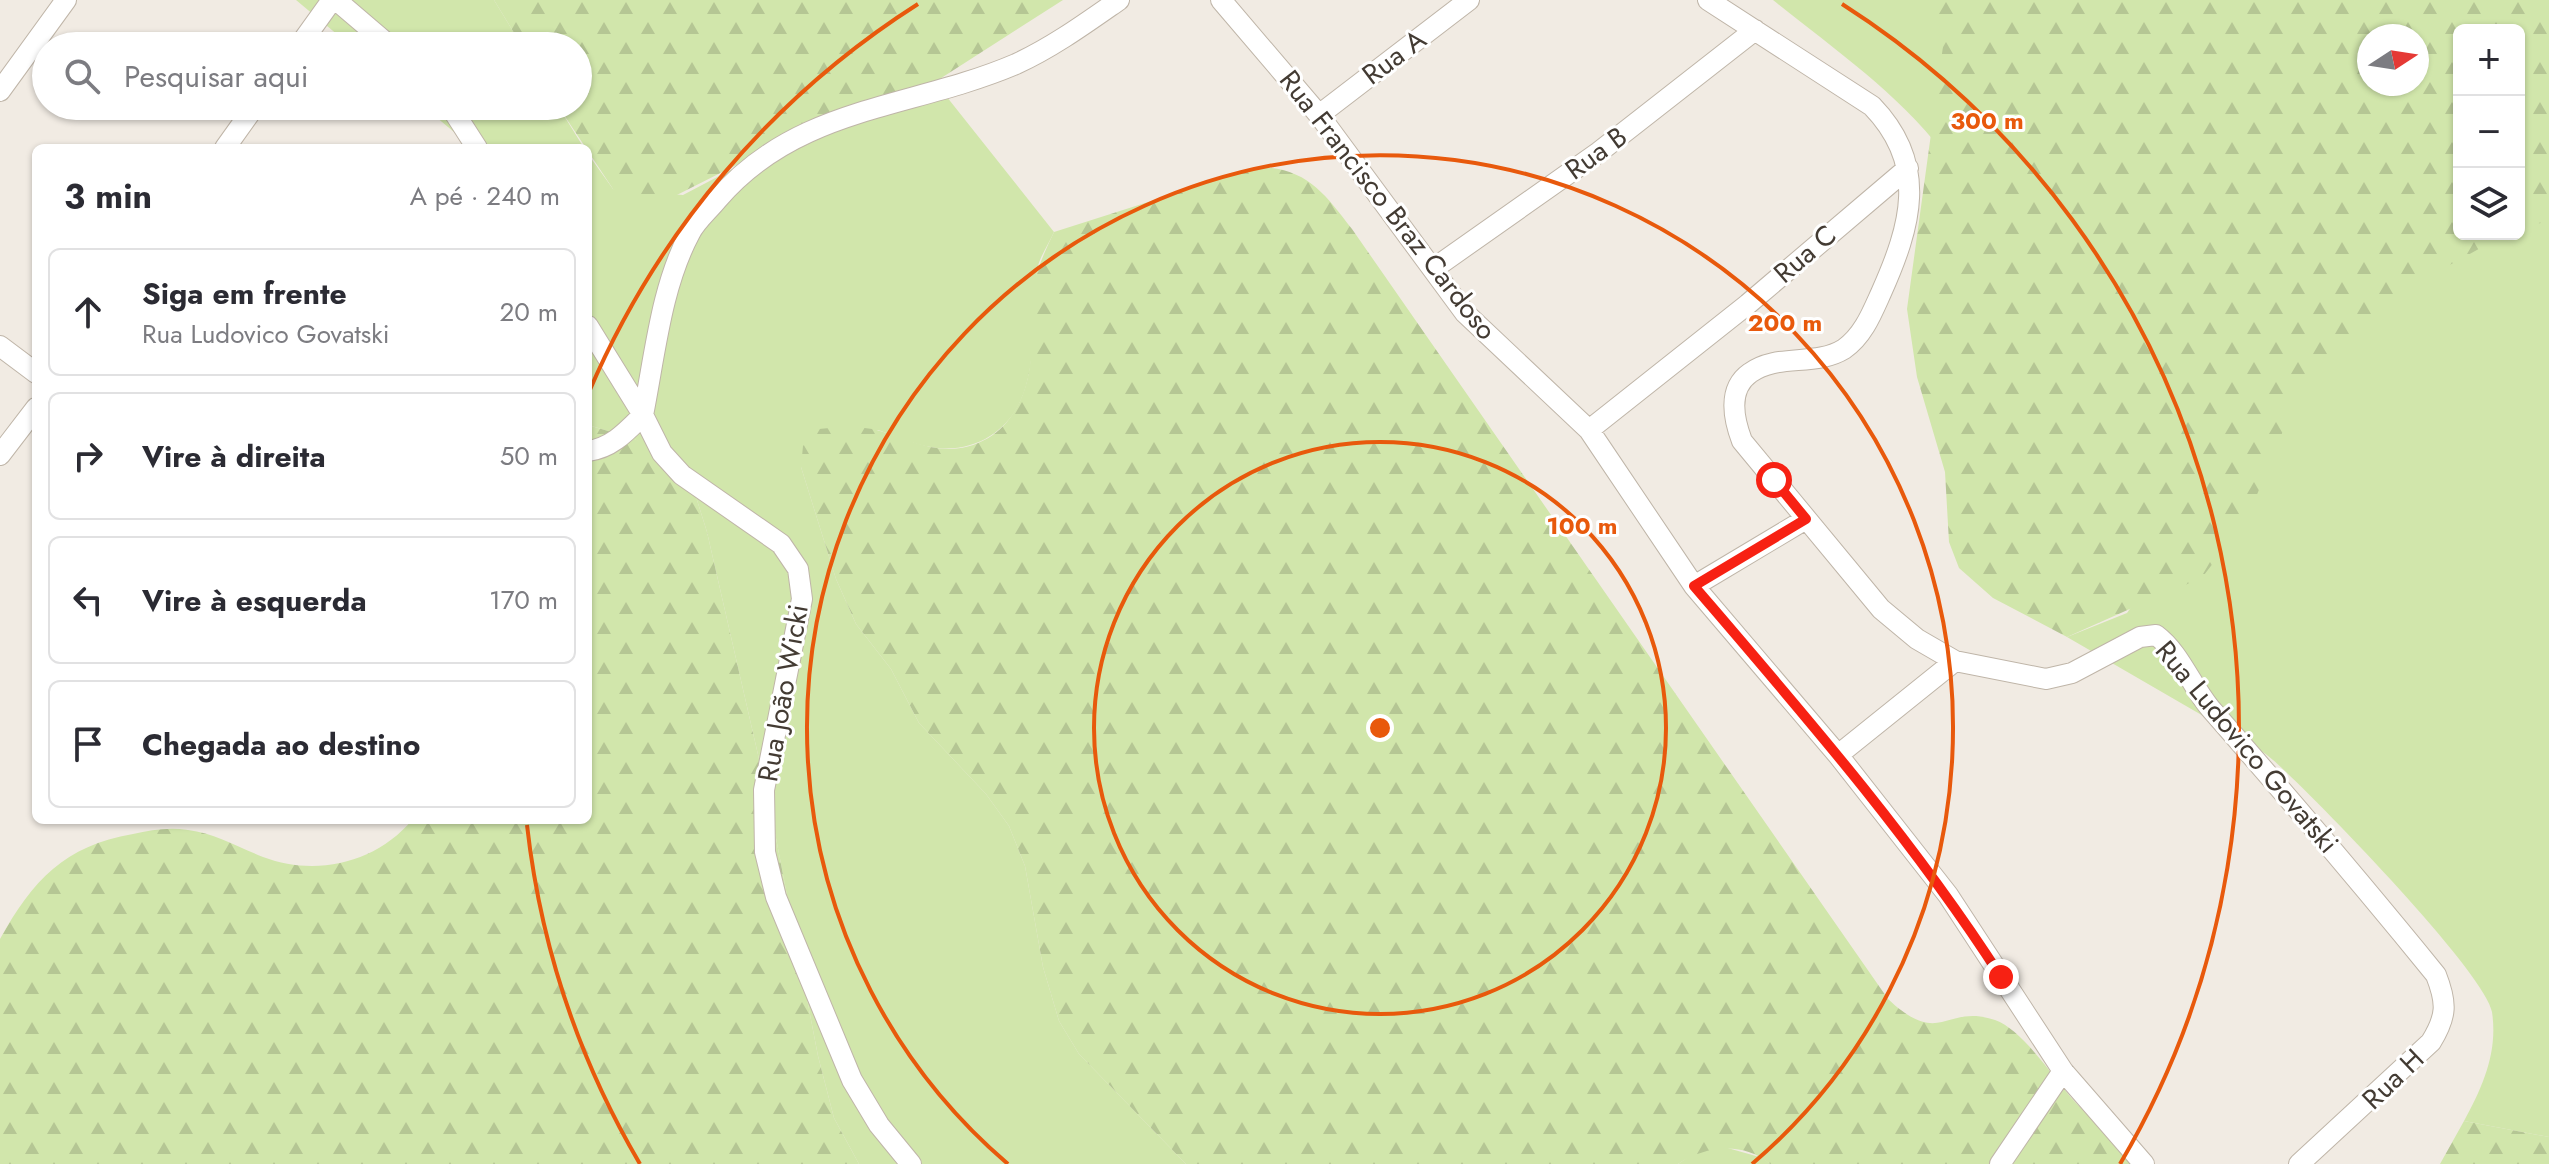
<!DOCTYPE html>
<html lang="pt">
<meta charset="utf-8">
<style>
:root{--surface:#fff;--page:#f7f7f7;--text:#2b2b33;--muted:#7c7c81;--line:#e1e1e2}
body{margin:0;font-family:Jost,sans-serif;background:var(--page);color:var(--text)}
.controls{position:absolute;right:24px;top:24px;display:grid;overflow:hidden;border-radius:12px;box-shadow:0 2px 6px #0004}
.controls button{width:72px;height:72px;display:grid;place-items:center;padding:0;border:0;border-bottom:2px solid var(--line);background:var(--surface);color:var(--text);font:40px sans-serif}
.compass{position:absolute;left:2357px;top:24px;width:72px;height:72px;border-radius:50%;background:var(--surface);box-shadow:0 2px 6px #0004;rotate:78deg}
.stop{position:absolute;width:24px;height:24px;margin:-18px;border:6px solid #f72113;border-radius:50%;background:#fff}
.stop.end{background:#f72113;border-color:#fff;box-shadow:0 2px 8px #0008}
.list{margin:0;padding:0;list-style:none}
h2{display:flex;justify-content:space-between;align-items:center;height:104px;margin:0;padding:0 32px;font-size:34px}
h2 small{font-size:26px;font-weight:400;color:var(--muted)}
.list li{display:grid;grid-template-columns:52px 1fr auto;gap:24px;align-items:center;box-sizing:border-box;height:128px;margin:0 16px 16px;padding:0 16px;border:2px solid var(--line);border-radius:12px}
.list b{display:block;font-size:30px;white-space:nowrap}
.list p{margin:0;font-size:26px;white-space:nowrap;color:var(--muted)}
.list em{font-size:26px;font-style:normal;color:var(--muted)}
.icon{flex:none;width:44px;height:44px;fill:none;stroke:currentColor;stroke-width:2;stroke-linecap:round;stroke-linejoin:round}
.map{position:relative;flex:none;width:2549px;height:1164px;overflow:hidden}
.search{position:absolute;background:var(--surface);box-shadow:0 2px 6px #0004;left:32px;top:32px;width:560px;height:88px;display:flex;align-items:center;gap:20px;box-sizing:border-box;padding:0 28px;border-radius:44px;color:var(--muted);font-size:30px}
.panel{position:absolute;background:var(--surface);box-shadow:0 2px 6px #0004;left:32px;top:144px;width:560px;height:680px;border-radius:12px}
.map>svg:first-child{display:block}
</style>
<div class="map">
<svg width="2549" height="1164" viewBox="0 0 2549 1164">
<defs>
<pattern id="forest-firs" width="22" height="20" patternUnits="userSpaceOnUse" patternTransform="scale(2)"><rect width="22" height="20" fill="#d1e6ab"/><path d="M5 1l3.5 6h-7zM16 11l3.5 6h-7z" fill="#b5c694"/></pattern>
</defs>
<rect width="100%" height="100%" fill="#f1ebe3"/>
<path fill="#d1e6ab" d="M296 0H494L522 46H351Z
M1773 0H1953L1942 151C1897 92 1831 47 1773 0Z
M935 82 1054 232C1049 243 1041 255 1038 266 1027 324 1047 399 990 436 973 447 951 451 931 447 913 444 895 436 878 430L801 467 836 579 856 624 891 669 919 723 986 794 1009 826 1025 866 1043 967 1059 1021 1079 1054 1186 1164H859L834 1118 818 1056 770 807 707 532 692 484 635 439 588 425V154L613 189 683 195 839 113Z
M423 106H558L584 148H473Z
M2549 220V1137L2464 1121C2483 1086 2498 1052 2492 1012 2486 973 2311 793 2273 760 2264 752 2253 746 2243 739L2067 637 2127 613 2288 383 2326 338 2488 234H2519V224Z
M1724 1147 1763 1158 1770 1164H1678L1697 1151Z"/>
<path fill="url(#forest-firs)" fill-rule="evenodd" d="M494 0H1063L935 82 839 113 661 203H637L613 189 558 106H578V46H522Z
M1936 0H2549V221L2519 228V30H2459V234H2506L2406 289 2301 387 2247 519 2204 575 2145 607 2132 608 2067 637 1993 598 1959 568 1949 542 1945 472 1917 377 1907 309 1944 39ZM2369 36H2417V84H2369Z
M1258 167C1307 168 1324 193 1352 229L1888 999C1941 1049 1945 1003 1995 1020 2024 1030 2055 1081 2077 1104 2097 1125 2121 1141 2139 1164H1770C1743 1141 1705 1146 1678 1164H1186L1079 1054 1059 1021 1043 967 1025 866 1009 826 986 794 919 723 891 669 856 624 836 579 801 467 803 446 819 429C840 427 859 425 880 431 903 437 926 450 951 449 1004 446 1030 400 1031 351 1032 333 1028 314 1031 296 1035 273 1044 253 1054 232Z
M588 425 635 439 676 462 692 484 707 532 770 807 818 1056 834 1118 859 1164H0V939C33 880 64 846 133 834 151 830 169 827 188 830 214 833 238 847 263 857 316 877 376 863 412 820H588Z
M2464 1121 2549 1137V1164H2440Z"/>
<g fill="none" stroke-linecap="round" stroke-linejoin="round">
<defs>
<path id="street" d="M336 0 390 46
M1221 0 1319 115 1465 313 1589 430 1694 586 1838 755 1948 895 2063 1071 2144 1164
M1708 0 1872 106C1929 165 1911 226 1881 293 1872 313 1863 336 1844 349 1815 367 1777 353 1750 373 1727 389 1734 420 1742 441L1881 609 1917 639 1955 661 2046 679 2072 673 2140 637 2156 635C2180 653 2191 685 2210 708 2287 796 2362 884 2436 975 2447 1003 2447 1016 2431 1042L2299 1164
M299 46 332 0
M0 91 66 0
M450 106 477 148
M1319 115 1469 0
M225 148 255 106
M1433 269 1599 152 1755 30
M588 326 643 415 662 453 682 475 781 544 798 569 802 599 764 790 765 852 776 897 852 1080 879 1125 911 1164
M0 346 36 373
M643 415C655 355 661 287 690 233 696 221 708 211 717 200 797 106 911 109 1016 64 1053 47 1086 23 1119 0
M1589 430 1748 304 1908 168
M588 451C612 448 627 431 643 415
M0 455 36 408
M1694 586 1806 519
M1838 755 1955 661
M2000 1164 2063 1071"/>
</defs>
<use href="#street" stroke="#bfb5a8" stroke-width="22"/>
<use href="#street" stroke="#fff" stroke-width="20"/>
</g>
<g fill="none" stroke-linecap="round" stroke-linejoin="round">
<path stroke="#f72113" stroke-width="10" d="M1774 480 1806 519 1694 586C1802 712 1911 837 2001 977"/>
</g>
<g fill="none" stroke="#e8590c" stroke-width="4">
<circle cx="1380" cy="728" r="286"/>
<path d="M1008 1164A573 573 0 1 1 1752 1164"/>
<path d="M640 1164A859 859 0 0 1 527 825M589 392A859 859 0 0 1 918 4M1842 4A859 859 0 0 1 2120 1164"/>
</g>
<g text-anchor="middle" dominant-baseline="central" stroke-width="6" stroke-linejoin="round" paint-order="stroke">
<g font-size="28" fill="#433b33" stroke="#fff">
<text transform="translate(1394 57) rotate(-37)">Rua A</text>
<text transform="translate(1596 153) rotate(-36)">Rua B</text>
<text transform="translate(1388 205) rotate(52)">Rua Francisco Braz Cardoso</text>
<text transform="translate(1805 254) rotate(-41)">Rua C</text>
<text transform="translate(783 693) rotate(-80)">Rua João Wicki</text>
<text transform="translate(2247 747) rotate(50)">Rua Ludovico Govatski</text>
<text transform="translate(2393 1079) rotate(-44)">Rua H</text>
</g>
</g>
<circle cx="1380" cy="728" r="12" fill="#e8590c" stroke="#fff" stroke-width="4"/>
<g font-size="24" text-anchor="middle" font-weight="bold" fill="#e8590c" stroke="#fff" stroke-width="6" stroke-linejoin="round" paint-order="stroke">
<text x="1987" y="129">300 m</text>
<text x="1785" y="331">200 m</text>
<text x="1582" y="534">100 m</text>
</g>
</svg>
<div class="controls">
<button>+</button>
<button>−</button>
<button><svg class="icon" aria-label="layers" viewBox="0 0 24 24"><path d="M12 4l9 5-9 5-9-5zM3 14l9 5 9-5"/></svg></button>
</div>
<svg class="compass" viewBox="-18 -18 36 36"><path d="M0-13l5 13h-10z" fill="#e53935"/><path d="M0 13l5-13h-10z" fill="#7c7c81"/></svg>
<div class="stop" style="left:1774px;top:480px"></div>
<div class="stop end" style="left:2001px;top:977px"></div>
<div class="search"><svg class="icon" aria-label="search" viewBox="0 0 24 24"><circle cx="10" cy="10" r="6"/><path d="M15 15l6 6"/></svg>Pesquisar aqui</div>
<section class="panel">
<h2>3 min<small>A pé · 240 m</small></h2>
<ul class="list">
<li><svg class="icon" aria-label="ahead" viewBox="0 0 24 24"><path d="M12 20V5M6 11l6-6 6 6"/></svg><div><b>Siga em frente</b><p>Rua Ludovico Govatski</p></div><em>20 m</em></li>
<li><svg class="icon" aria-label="right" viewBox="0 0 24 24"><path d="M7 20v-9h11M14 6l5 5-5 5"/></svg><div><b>Vire à direita</b></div><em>50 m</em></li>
<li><svg class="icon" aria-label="left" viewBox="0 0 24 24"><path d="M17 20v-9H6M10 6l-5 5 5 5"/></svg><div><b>Vire à esquerda</b></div><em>170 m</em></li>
<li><svg class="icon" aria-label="arrive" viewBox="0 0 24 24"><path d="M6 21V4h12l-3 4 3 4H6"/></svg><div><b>Chegada ao destino</b></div></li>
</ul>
</section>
</div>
